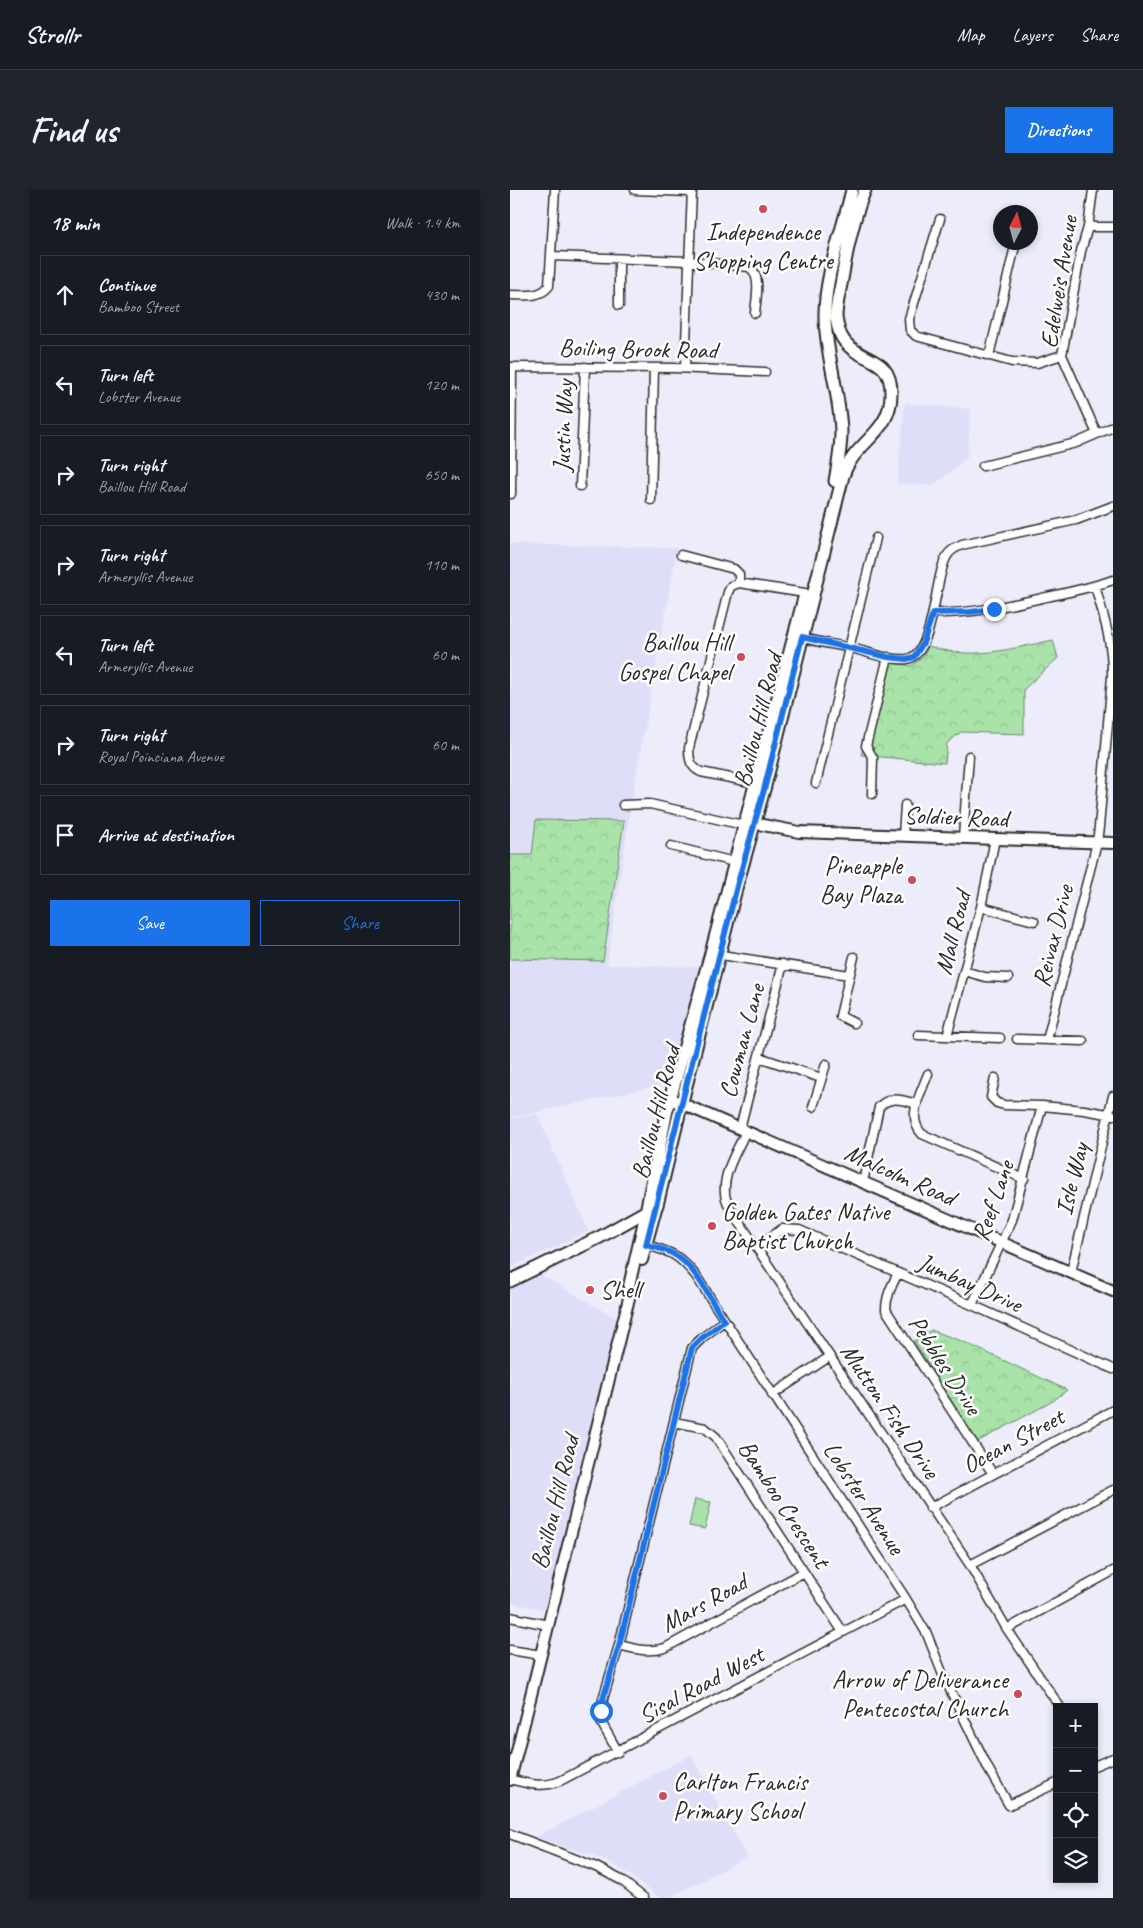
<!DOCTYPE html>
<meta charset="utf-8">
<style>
:root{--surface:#171b24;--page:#20242c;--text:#f1f3f6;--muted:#9ea1a6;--line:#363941;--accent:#1a73e8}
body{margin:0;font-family:Caveat,sans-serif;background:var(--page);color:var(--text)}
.controls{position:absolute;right:15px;bottom:15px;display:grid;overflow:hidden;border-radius:0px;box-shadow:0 2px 8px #0003}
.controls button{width:45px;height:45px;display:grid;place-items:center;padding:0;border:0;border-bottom:1px solid var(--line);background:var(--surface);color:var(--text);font:25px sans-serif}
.compass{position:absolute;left:483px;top:15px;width:45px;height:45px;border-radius:50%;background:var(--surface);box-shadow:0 2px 8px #0003;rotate:6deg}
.stop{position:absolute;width:15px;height:15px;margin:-11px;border:4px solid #1a73e8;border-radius:50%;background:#fff}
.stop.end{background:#1a73e8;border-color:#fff;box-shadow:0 1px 5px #0008}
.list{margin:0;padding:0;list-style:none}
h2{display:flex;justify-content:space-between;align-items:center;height:65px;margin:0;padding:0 20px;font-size:21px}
h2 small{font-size:16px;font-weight:400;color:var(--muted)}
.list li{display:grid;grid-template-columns:32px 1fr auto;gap:15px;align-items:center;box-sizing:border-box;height:80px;margin:0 10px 10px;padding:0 10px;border:1px solid var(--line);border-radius:0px}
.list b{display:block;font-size:19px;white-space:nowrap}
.list p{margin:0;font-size:16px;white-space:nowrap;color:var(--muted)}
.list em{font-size:16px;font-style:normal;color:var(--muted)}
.actions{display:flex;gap:10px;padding:15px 20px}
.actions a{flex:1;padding:11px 0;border:1px solid var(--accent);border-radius:0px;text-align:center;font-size:18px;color:var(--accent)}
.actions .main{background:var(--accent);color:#fff}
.icon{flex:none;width:28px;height:28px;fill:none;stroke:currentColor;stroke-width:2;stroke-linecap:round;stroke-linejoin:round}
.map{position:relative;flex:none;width:603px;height:1708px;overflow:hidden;border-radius:0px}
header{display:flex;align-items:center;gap:30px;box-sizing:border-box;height:70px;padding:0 25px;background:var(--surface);border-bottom:1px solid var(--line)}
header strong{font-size:24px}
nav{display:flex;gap:28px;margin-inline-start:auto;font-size:18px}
.intro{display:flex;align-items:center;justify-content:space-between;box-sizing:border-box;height:120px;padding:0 30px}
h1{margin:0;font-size:35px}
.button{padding:12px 22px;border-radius:0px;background:var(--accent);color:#fff;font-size:18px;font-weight:700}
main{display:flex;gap:30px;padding:0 30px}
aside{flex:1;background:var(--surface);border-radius:0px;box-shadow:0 2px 8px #0003}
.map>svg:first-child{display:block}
</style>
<header>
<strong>Strollr</strong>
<nav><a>Map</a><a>Layers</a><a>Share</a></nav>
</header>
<div class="intro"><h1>Find us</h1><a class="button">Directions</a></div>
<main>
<aside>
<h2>18 min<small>Walk · 1.4 km</small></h2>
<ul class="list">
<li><svg class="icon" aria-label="ahead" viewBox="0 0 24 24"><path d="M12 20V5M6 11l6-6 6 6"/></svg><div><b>Continue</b><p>Bamboo Street</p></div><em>430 m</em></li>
<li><svg class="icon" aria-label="left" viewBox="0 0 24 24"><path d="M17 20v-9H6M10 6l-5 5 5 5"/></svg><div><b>Turn left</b><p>Lobster Avenue</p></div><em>120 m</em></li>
<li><svg class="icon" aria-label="right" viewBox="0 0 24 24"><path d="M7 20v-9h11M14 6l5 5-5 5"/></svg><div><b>Turn right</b><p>Baillou Hill Road</p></div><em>650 m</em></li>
<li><svg class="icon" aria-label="right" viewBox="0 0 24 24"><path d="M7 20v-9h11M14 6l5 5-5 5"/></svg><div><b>Turn right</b><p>Armeryllis Avenue</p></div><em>110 m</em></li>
<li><svg class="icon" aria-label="left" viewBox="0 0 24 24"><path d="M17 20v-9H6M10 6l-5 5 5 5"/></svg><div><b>Turn left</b><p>Armeryllis Avenue</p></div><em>60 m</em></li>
<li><svg class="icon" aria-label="right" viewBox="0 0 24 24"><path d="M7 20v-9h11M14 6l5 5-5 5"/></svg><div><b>Turn right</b><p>Royal Poinciana Avenue</p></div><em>60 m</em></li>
<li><svg class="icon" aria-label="arrive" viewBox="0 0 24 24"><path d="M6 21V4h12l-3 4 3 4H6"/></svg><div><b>Arrive at destination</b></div></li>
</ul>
<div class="actions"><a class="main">Save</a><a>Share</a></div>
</aside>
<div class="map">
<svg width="603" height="1708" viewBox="0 0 603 1708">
<defs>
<pattern id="forest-crowns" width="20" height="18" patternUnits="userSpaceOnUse" patternTransform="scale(1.25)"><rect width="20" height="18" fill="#a9e3a9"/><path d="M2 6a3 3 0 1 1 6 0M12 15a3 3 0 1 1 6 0" fill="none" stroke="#92c392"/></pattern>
</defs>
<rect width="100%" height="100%" fill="#ececfb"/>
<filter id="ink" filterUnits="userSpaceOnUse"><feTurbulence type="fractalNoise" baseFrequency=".02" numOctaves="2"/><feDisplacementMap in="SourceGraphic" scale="10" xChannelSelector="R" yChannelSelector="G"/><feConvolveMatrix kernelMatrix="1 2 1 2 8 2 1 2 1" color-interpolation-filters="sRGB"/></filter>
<g filter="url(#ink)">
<path fill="#dedef8" d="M395 213 461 219 457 268 423 296 387 293Z
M0 354 167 358 123 602 97 775 191 777 160 893 0 928Z
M27 924 79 1041 0 1078V929Z
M31 1085 111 1131 40 1420 0 1413V1099Z
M181 1565 237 1667 159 1708H151L106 1676 84 1666 26 1647Z"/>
<path fill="#a9e3a9" stroke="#6a876a" d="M185 1309 201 1312 195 1339 179 1336Z"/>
<path fill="url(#forest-crowns)" stroke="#6a876a" d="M543 450 548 468 514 499V544L451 542 437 553 435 573 351 565 376 471 401 476 412 468 419 456C462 471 499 459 543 450Z
M26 630 114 631 93 771 0 769V665H22Z
M421 1140 454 1152 557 1200 543 1211 467 1252 404 1151Z"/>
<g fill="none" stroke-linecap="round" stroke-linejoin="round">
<defs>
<path id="street" d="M125 0 181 2
M583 0 578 37 571 61 552 165 587 244
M430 29 399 129 400 140 406 146 502 172 527 173 552 165
M578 37H603
M42 66 178 71 239 77C252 85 246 109 245 123
M0 105C14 105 30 108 39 96L45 0
M109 115V69
M479 166 506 52
M0 177 165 178 255 182
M175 178 182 0
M473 276 566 253 603 237
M70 296 75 177
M1 304 2 177
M141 310 144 178
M171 365 224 379 229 384V393
M423 423C461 424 496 416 532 408 556 403 580 398 603 390
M292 447C308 453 325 454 341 458 358 462 379 471 397 469 425 465 424 386 437 366 440 360 447 357 452 355L566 330 603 316
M245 593 191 582C180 577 179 569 179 558L218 402 221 396 229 393 295 403
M306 593 366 348
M362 604 363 568 356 556 378 467
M113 615 140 614 229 634 235 631
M393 646 395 615
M453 647 459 566
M161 656 224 672
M471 717 524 731
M205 764 339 785
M344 767 330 826 344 833
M454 781 475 787 498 788
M408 845 490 848
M437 846 471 717 485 649
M507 849 573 851
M537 850 587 652 589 637 602 487C603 455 594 427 585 396
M249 867 311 888
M418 884C411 903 396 927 412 944L514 989
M485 888 481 907 487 913 494 915 532 916 574 920 603 925
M303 917 316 874
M230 938 273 774
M236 941C228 959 213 982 215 1003 215 1010 219 1016 222 1021L460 1375 497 1439 550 1517
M353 992 369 917C380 905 393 910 407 914
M136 1055C162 1062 169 1065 186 1086L396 1409 417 1444 433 1485 479 1580 499 1615 547 1593
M247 1057 272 1039 289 1040 462 1115 603 1179
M561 1082 603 906
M388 1083C382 1095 376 1106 376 1120L483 1284
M462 1115 502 1030 532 916
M262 1205 319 1167
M164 1232 195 1238 206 1247 333 1442
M420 1318 603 1220
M460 1375 603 1300
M0 1427 38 1435
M497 1439 603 1381
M109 1455C125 1459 139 1463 155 1458L294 1382
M0 1460 31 1465
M108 1562 91 1532 93 1509 109 1455 182 1158 192 1148 214 1131
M584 1576 603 1568
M0 1589C17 1594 33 1598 50 1591L396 1409
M0 1644 86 1677 111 1690 134 1708"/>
<path id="secondary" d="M238 632 289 642 603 653
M166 911 603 1101
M132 1070 147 1015
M0 1590 119 1108V1096L136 1022"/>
<path id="primary" d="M325 291C328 275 331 258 331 242 330 203 316 166 315 128 314 86 333 40 342 0
M136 1022 157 920 201 763 294 408
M0 1091 90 1047 147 1015 174 904 227 695 255 596 333 286C344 251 382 244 381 202 381 166 352 173 335 152 329 145 327 135 326 127 326 114 330 101 332 89 337 59 343 28 355 0"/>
</defs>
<use href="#street" stroke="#2b2b2b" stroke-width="11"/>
<use href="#secondary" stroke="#2b2b2b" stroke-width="14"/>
<use href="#primary" stroke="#2b2b2b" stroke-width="15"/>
<use href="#street" stroke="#fff" stroke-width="8"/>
<use href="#secondary" stroke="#fff" stroke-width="10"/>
<use href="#primary" stroke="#fff" stroke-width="11"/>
</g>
</g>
<g fill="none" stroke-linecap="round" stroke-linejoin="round" filter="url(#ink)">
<path stroke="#1a73e8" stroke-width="6" d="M91 1521 93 1509 109 1456 182 1158 192 1148 214 1131C202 1112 190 1085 172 1070 162 1061 149 1058 136 1055L174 904 227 696 255 596 292 447 378 467 396 469 404 467 413 453 423 423 460 422 484 419"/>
</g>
<g fill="#d1495b" stroke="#fff" stroke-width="2">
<circle cx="253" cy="19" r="5"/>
<circle cx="231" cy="467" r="5"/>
<circle cx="402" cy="690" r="5"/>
<circle cx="202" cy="1036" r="5"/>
<circle cx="80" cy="1100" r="5"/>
<circle cx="508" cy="1504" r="5"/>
<circle cx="153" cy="1606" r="5"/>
</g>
<g text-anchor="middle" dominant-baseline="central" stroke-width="5" stroke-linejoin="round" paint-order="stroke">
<g font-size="25" fill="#2b2b2b" stroke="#fff" text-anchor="end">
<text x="253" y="42" text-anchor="middle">Independence<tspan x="253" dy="29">Shopping Centre</tspan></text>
<text x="221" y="453">Baillou Hill<tspan x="221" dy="29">Gospel Chapel</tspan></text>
<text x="392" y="676">Pineapple<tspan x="392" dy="29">Bay Plaza</tspan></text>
<text x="212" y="1022" text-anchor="start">Golden Gates Native<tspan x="212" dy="29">Baptist Church</tspan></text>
<text x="90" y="1100" text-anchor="start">Shell</text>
<text x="498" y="1490">Arrow of Deliverance<tspan x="498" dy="29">Pentecostal Church</tspan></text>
<text x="163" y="1592" text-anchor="start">Carlton Francis<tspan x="163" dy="29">Primary School</tspan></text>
</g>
<g font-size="25" fill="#2b2b2b" stroke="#fff">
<text transform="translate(549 92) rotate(-81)">Edelweis Avenue</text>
<text transform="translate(128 159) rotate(1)">Boiling Brook Road</text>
<text transform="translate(53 236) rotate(-88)">Justin Way</text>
<text transform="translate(248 530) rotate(-76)">Baillou Hill Road</text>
<text transform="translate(446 627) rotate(2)">Soldier Road</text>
<text transform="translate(443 743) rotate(-76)">Mall Road</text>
<text transform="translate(543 746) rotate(-76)">Reivax Drive</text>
<text transform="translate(232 851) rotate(-75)">Cowman Lane</text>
<text transform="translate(146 922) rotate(-76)">Baillou Hill Road</text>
<text transform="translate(390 985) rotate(24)">Malcolm Road</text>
<text transform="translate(562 989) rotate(-76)">Isle Way</text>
<text transform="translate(483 1011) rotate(-71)">Reef Lane</text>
<text transform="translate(460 1093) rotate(24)">Jumbay Drive</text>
<text transform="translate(435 1175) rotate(57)">Pebbles Drive</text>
<text transform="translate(380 1221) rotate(56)">Mutton Fish Drive</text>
<text transform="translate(503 1251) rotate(-28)">Ocean Street</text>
<text transform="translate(354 1308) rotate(57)">Lobster Avenue</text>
<text transform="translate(45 1312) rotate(-76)">Baillou Hill Road</text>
<text transform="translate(274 1314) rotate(57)">Bamboo Crescent</text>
<text transform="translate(194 1413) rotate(-29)">Mars Road</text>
<text transform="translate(191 1495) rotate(-28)">Sisal Road West</text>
</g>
</g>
</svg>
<div class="controls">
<button>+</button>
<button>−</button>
<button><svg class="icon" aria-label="locate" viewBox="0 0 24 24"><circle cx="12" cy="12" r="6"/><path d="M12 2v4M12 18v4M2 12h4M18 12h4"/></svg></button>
<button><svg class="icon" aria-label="layers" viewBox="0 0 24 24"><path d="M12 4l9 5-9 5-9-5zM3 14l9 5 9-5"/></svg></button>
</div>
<svg class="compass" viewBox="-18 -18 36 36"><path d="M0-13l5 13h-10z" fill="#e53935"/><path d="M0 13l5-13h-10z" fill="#9ea1a6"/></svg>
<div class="stop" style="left:91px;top:1521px"></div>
<div class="stop end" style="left:484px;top:419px"></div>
</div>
</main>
